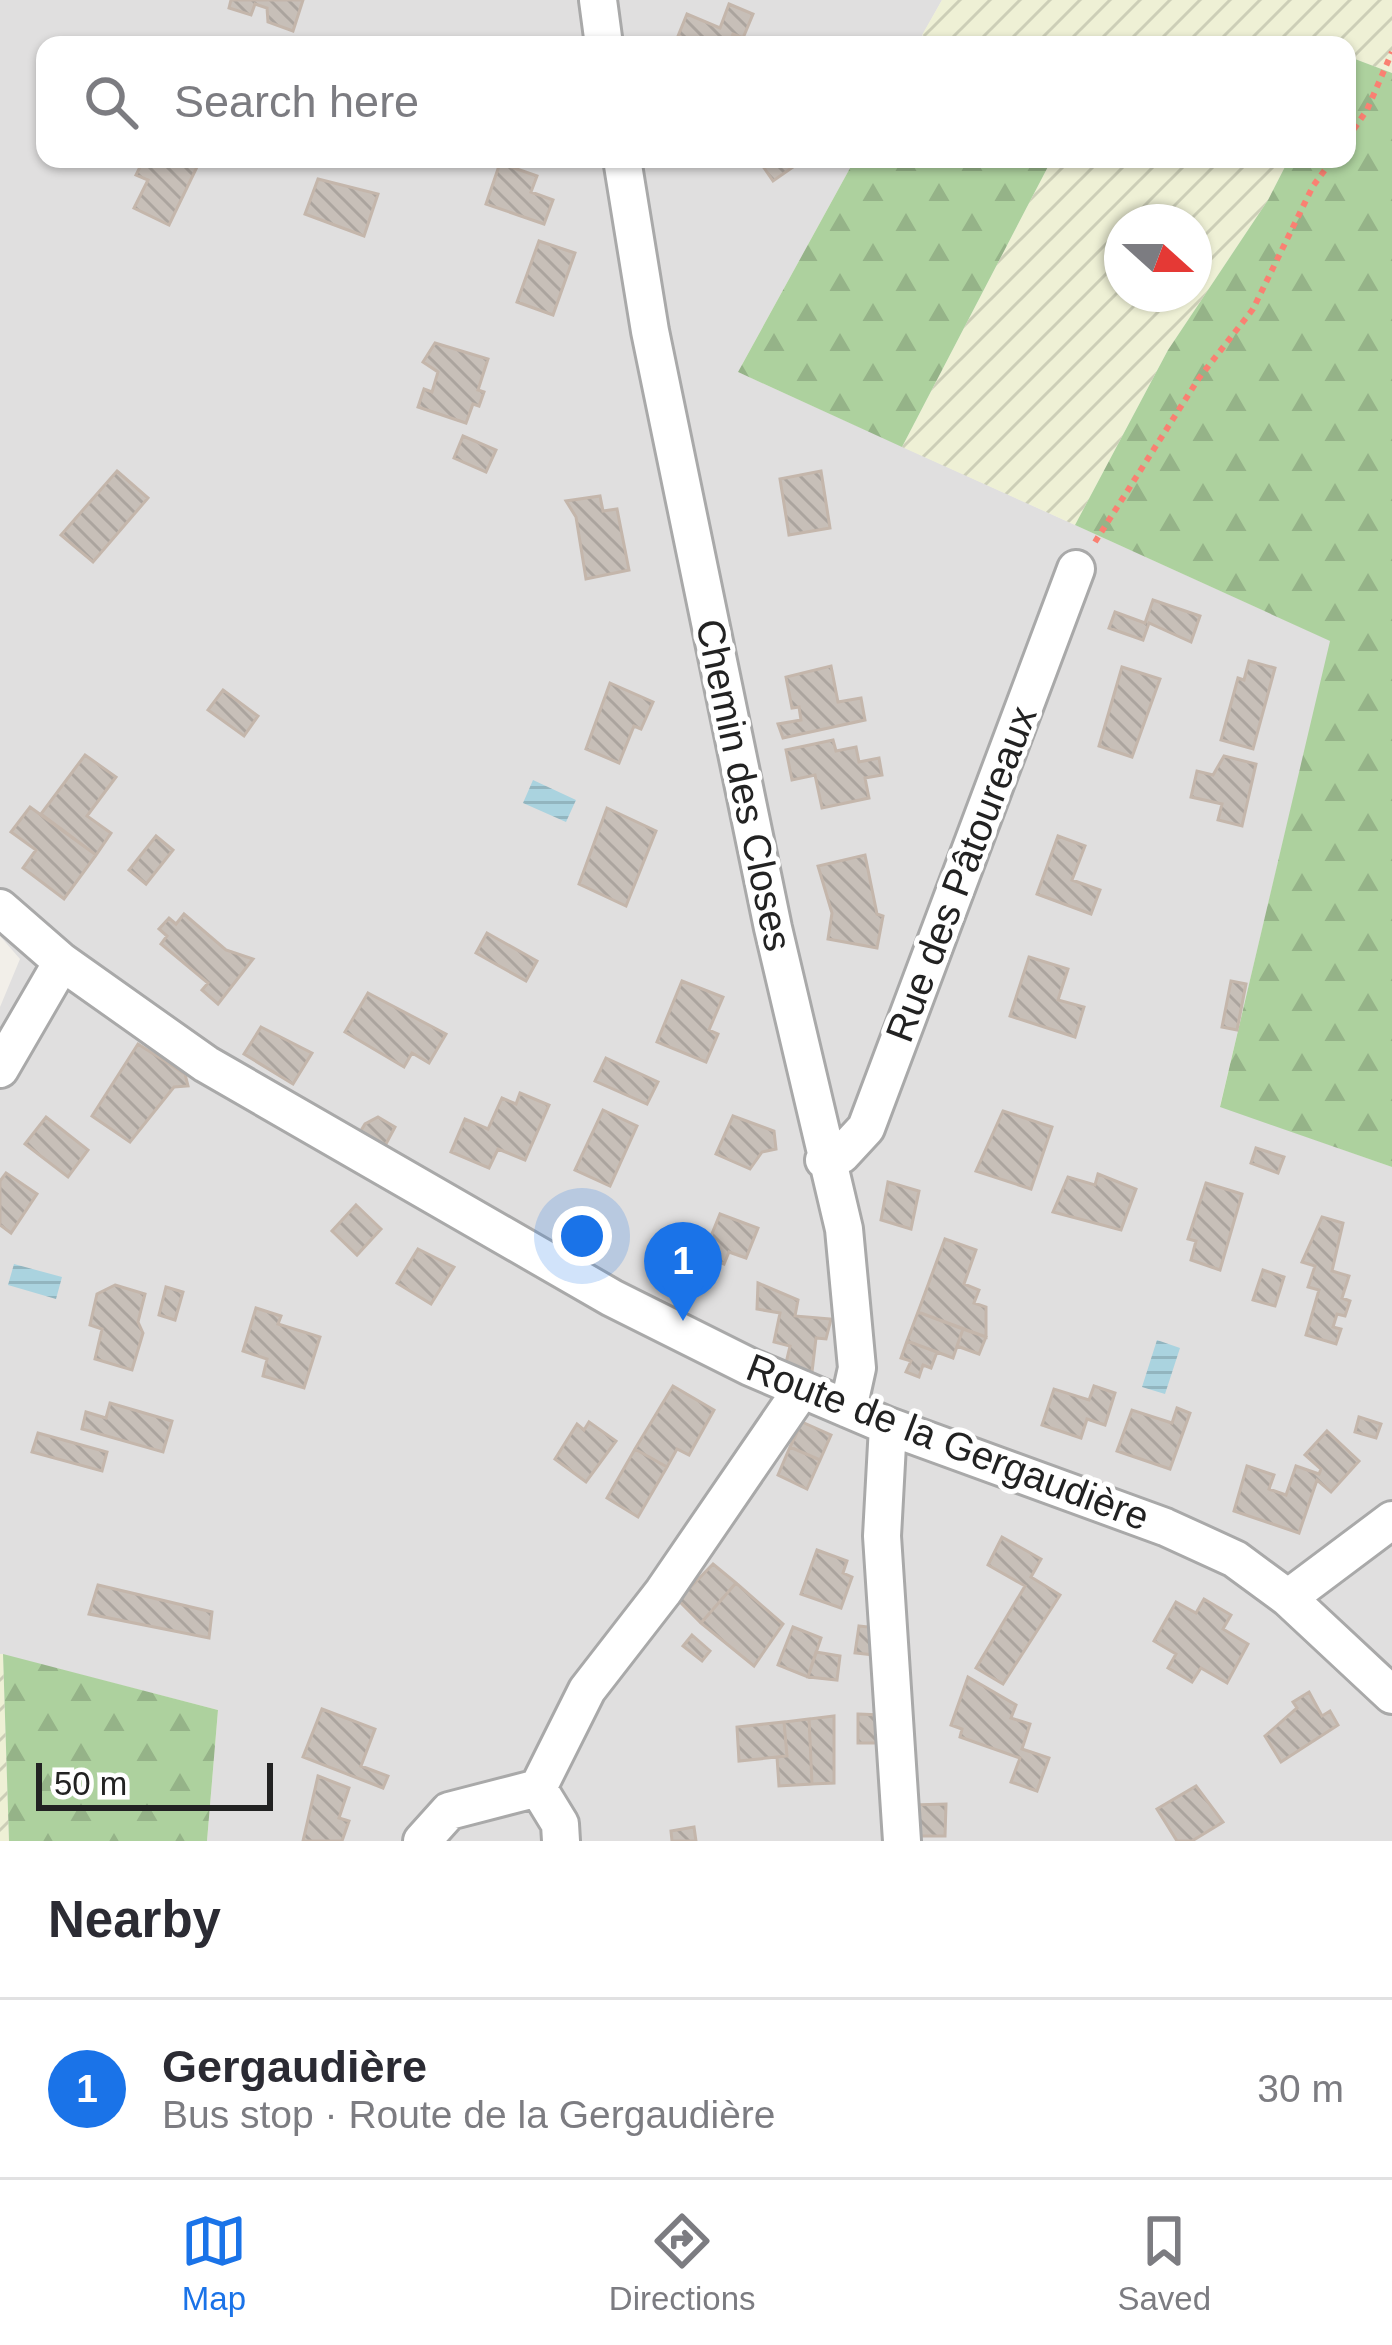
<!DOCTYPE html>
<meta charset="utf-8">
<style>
:root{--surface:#fff;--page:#f7f7f7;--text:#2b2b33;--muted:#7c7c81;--line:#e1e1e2;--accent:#1a73e8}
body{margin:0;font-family:Arial,sans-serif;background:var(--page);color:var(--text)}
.compass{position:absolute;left:1104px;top:204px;width:108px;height:108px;border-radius:50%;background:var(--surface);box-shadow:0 3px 9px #0004;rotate:111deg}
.scale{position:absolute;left:36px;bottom:30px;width:237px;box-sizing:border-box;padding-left:12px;border:6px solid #222;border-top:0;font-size:33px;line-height:42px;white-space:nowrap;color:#222;-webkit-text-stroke:9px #fff;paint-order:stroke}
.you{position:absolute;left:582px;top:1236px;width:42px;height:42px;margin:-30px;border:9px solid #fff;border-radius:50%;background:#1a73e8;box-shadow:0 0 0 18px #1a73e833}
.badge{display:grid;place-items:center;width:78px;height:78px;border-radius:50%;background:var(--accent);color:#fff;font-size:39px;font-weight:700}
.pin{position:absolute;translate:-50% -99px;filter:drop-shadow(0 3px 6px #0008)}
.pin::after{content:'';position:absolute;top:63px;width:42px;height:36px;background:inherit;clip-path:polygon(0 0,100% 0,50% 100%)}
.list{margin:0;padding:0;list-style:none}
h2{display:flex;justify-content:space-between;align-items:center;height:156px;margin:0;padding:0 48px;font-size:51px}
h2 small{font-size:39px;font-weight:400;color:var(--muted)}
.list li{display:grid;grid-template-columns:78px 1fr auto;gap:36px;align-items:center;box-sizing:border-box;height:180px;padding:0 48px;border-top:3px solid var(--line)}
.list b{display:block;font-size:45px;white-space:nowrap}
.list p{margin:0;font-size:39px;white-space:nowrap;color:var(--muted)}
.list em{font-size:39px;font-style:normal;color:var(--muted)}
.icon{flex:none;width:66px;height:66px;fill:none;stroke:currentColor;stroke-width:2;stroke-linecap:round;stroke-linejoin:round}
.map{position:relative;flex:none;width:1392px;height:1841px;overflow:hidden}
.search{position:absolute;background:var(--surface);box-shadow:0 3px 9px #0004;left:36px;right:36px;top:36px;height:132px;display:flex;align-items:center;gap:30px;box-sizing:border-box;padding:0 42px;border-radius:24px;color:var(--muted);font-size:45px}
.sheet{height:336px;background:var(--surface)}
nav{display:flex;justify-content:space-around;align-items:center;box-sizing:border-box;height:168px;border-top:3px solid var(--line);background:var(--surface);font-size:33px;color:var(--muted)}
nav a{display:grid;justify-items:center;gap:6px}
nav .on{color:var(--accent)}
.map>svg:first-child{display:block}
</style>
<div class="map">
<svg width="1392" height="1841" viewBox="0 0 1392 1841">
<defs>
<pattern id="farmland-furrows" width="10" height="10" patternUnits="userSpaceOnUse" patternTransform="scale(3)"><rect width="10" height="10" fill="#eef0d5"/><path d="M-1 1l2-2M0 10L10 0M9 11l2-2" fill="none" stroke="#ccceb7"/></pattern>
<pattern id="forest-firs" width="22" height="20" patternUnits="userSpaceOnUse" patternTransform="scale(3)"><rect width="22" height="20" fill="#add19e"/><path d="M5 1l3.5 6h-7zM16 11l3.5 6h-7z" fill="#95b388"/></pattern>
<pattern id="water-rules" width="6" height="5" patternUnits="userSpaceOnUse" patternTransform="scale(3)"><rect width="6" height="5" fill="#aad3df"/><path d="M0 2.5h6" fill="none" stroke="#92b5bf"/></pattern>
<pattern id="building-back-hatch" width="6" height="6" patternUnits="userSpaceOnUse" patternTransform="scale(3)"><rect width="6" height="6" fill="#c7bfb8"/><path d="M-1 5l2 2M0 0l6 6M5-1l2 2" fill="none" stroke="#aba49e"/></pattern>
</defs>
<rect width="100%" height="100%" fill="#f2efe9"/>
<path fill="#e0dfdf" d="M0 0H942L917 45H45V159H855L738 372 1331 641 1220 1106 1392 1167V1841H207L218 1710 0 1654V1007L20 959 0 936Z"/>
<path fill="url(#farmland-furrows)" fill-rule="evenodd" d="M942 0H1392V73L1347 56V45H941L922 35Z
M1052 159H1289L1268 200 1168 350 1075 525 902 447ZM1122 222H1194V294H1122Z
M0 1654H3L9 1841H0Z"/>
<path fill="url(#forest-firs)" d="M1347 56 1392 73V1167L1220 1107 1330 641 1075 525 1168 350 1268 200 1289 159H1347Z
M855 159H1052L902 447 738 372Z
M3 1654 218 1710 207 1841H9Z"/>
<path fill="url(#water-rules)" d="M533 780 576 800 566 822 523 803Z
M14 1264 62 1277 56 1299 8 1285Z
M1157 1340 1180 1348 1165 1394 1142 1387Z"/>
<path fill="url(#building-back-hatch)" stroke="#c4b6ab" stroke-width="3" d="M231 0H303L293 31 268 22 267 8 255 4 251 15 229 8Z
M729 4 753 14 743 38 733 34 729 45H687L689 40 678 36 687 14 720 28Z
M144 159H181L197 167 169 225 134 208 148 180 136 175Z
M758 159H802L803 160 773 181Z
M500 163 537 176 531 192 553 200 544 224 486 204Z
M318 179 378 194 364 236 305 214Z
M539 241 575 253 553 315 517 302Z
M435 343 488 359 478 390 484 392 479 406 473 404 466 423 418 407 424 389 432 392 438 372 423 362Z
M463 436 496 450 486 472 454 458Z
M117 471 148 498 93 562 61 535Z
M821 471 830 528 789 535 780 479Z
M600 496 603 511 617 509 629 570 586 579 576 517 566 501Z
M1153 600 1200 616 1191 642 1149 623 1143 640 1109 628 1115 612 1145 623Z
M1249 661 1275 668 1253 749 1221 740 1238 678 1244 680Z
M831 666 838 702 861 698 865 720 783 738 778 724 801 720 799 707 792 708 786 677Z
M1122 667 1160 679 1132 757 1099 746Z
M610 683 653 702 641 729 634 726 619 763 586 749Z
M223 690 258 716 244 736 208 710Z
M833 740 836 751 856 747 859 762 879 758 882 775 865 778 869 798 822 808 815 775 792 780 786 750Z
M85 755 116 777 87 816 111 833 96 855 41 814Z
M1224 756 1256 764 1242 826 1218 820 1222 804 1191 797 1197 771 1213 775Z
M30 807 96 855 64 899 23 868 36 850 11 832Z
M607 808 656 831 626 906 579 884Z
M156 836 173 850 146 884 129 870Z
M1058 836 1085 846 1072 880 1100 890 1091 914 1037 894Z
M865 855 877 914 883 916 877 948 828 939 832 913 818 866Z
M184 914 226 950 253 959 218 1004 202 990 208 983 161 944 167 936 159 929 169 918 176 924Z
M487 933 537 961 526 981 476 953Z
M1029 957 1068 969 1058 1000 1084 1007 1075 1037 1010 1016Z
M682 981 723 997 709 1030 718 1034 706 1062 657 1042Z
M1231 981 1246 984 1237 1030 1222 1027Z
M368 993 446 1034 429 1063 412 1053 404 1067 345 1032Z
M261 1027 312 1053 293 1084 244 1054Z
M138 1044 185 1074 188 1086 174 1087 130 1142 92 1116Z
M606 1058 658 1082 647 1104 595 1081Z
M520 1093 549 1105 525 1160 498 1149 489 1168 451 1152 465 1119 488 1129 502 1098 516 1104Z
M603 1110 637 1126 610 1186 575 1170Z
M1003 1111 1052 1127 1031 1189 976 1171Z
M733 1116 774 1131 776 1149 762 1152 750 1169 716 1154Z
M46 1117 88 1150 68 1177 25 1144Z
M378 1117 395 1127 379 1157 354 1142 365 1124Z
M1256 1148 1284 1157 1278 1173 1251 1163Z
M6 1173 37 1194 11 1233 0 1225V1181Z
M1098 1174 1136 1189 1121 1230 1053 1212 1068 1177 1095 1185Z
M888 1182 919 1191 911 1229 881 1220Z
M1206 1183 1242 1194 1220 1270 1191 1260 1196 1241 1188 1239Z
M356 1205 381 1229 357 1255 332 1231Z
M720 1214 758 1228 746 1258 729 1252 724 1264 703 1256Z
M1322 1217 1343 1223 1332 1271 1349 1276 1342 1298 1350 1301 1345 1316 1337 1314 1333 1327 1341 1329 1336 1344 1306 1335 1319 1290 1308 1287 1315 1266 1302 1262Z
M945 1239 976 1250 964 1284 979 1290 974 1303 986 1307V1337L918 1312Z
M418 1249 454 1267 431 1304 397 1283Z
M1263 1270 1284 1277 1275 1306 1253 1300Z
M758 1283 798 1300 795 1316 831 1319 826 1339 816 1338 812 1372 786 1363 790 1346 774 1342 780 1313 757 1309Z
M115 1285 145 1294 138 1322 143 1333 132 1370 95 1359 102 1329 90 1325 97 1294Z
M166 1287 183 1292 175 1320 159 1315Z
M256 1308 281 1316 278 1324 320 1337 304 1388 263 1376 267 1359 243 1351Z
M918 1312 963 1329 953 1358 907 1341Z
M963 1329 986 1337 979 1354 957 1346Z
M907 1341 937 1352 931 1368 923 1365 919 1377 906 1372 911 1361 901 1358Z
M673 1386 714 1410 689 1455 677 1449 667 1467 635 1449Z
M1094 1386 1115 1393 1105 1425 1087 1419 1081 1438 1042 1425 1054 1389 1089 1400Z
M110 1403 172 1421 163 1452 82 1429 86 1412 106 1418Z
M1177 1408 1190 1413 1170 1469 1117 1451 1132 1410 1172 1423Z
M1359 1417 1381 1424 1376 1438 1355 1432Z
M589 1422 616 1441 586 1482 555 1459 577 1424 584 1430Z
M802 1422 831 1435 820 1460 790 1447Z
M1327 1431 1359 1461 1331 1492 1317 1480 1299 1533 1234 1511 1247 1466 1274 1475 1269 1489 1286 1495 1296 1466 1319 1474 1321 1469 1305 1455Z
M38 1433 107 1452 102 1471 32 1452Z
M790 1447 820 1460 807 1489 778 1475Z
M635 1449 667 1467 638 1517 607 1498Z
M1002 1537 1041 1559 1031 1577 1060 1595 1003 1684 976 1668 1025 1586 988 1565Z
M817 1550 847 1561 843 1573 852 1577 841 1608 801 1594Z
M713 1564 736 1583 701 1623 678 1600Z
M736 1583 783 1624 754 1666 701 1623Z
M98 1585 212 1612 209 1638 89 1614Z
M1204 1599 1231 1615 1223 1629 1248 1644 1227 1683 1201 1668 1192 1682 1168 1668 1176 1654 1154 1641 1176 1602 1196 1613Z
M859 1626 878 1628 875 1655 855 1653Z
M793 1627 821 1638 808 1677 778 1665Z
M692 1635 710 1651 702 1661 683 1646Z
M816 1652 840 1656 837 1680 808 1677Z
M968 1677 1016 1705 1011 1718 1030 1724 1022 1749 1049 1758 1037 1791 1011 1782 1020 1758 960 1737 962 1729 951 1725Z
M1309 1692 1322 1716 1330 1711 1338 1725 1281 1762 1265 1736 1297 1708 1293 1702Z
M322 1709 375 1729 361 1766 388 1776 383 1788 303 1757Z
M858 1714 881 1715 880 1743H858Z
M834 1716V1783L812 1784 809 1719Z
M809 1719 812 1784 779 1786 777 1757 787 1756 784 1722Z
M784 1722 787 1756 739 1761 737 1727Z
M318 1776 349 1788 339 1818 349 1821 342 1841H303Z
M1196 1786 1223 1822 1192 1841H1177L1157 1809Z
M946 1804 945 1836H913L912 1805Z
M694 1827 696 1841H672L671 1831Z"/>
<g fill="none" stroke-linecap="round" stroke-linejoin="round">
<defs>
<path id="minor" d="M598 0 604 45
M622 159 650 331 773 928 844 1229 857 1368 848 1409
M0 908 62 962 206 1064 612 1298 750 1367 888 1426 1165 1527 1235 1559 1288 1598 1392 1695
M0 1069 62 962
M824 1160 841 1155 866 1128 1076 569
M888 1426 882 1536 902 1841
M1288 1598 1392 1520
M538 1788 560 1824 561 1841
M422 1841 449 1811 538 1788 587 1690 663 1592 802 1389"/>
</defs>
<use href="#minor" stroke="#a9a9a9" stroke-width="42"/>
<path stroke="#fa8072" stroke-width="6" stroke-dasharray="6 6" stroke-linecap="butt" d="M1347 139 1367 110 1392 52
M1095 542 1199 378 1253 309 1313 186 1333 159"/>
<use href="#minor" stroke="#fff" stroke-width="36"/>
</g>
<g text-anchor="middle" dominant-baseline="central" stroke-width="10" stroke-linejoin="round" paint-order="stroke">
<g font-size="39" fill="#222" stroke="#fff">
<text transform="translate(744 785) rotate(78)">Chemin des Closes</text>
<text transform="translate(961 874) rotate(-69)">Rue des Pâtoureaux</text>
<text transform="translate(948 1442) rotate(21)">Route de la Gergaudière</text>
</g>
</g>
</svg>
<svg class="compass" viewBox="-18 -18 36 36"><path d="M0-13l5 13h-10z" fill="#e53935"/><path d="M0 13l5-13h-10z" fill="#7c7c81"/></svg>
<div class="scale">50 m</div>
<div class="you"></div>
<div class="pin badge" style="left:683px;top:1321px">1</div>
<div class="search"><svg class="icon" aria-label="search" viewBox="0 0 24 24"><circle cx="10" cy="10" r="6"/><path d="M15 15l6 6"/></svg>Search here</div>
</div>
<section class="sheet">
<h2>Nearby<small></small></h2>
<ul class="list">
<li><span class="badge">1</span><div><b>Gergaudière</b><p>Bus stop · Route de la Gergaudière</p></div><em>30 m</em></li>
</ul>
</section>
<nav>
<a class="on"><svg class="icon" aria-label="map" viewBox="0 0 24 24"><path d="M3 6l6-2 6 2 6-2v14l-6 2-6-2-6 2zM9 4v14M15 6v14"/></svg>Map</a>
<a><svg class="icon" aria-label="directions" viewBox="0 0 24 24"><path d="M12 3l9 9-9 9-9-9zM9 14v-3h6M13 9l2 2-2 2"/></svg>Directions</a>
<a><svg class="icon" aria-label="saved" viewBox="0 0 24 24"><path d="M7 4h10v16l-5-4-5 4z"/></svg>Saved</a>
</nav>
